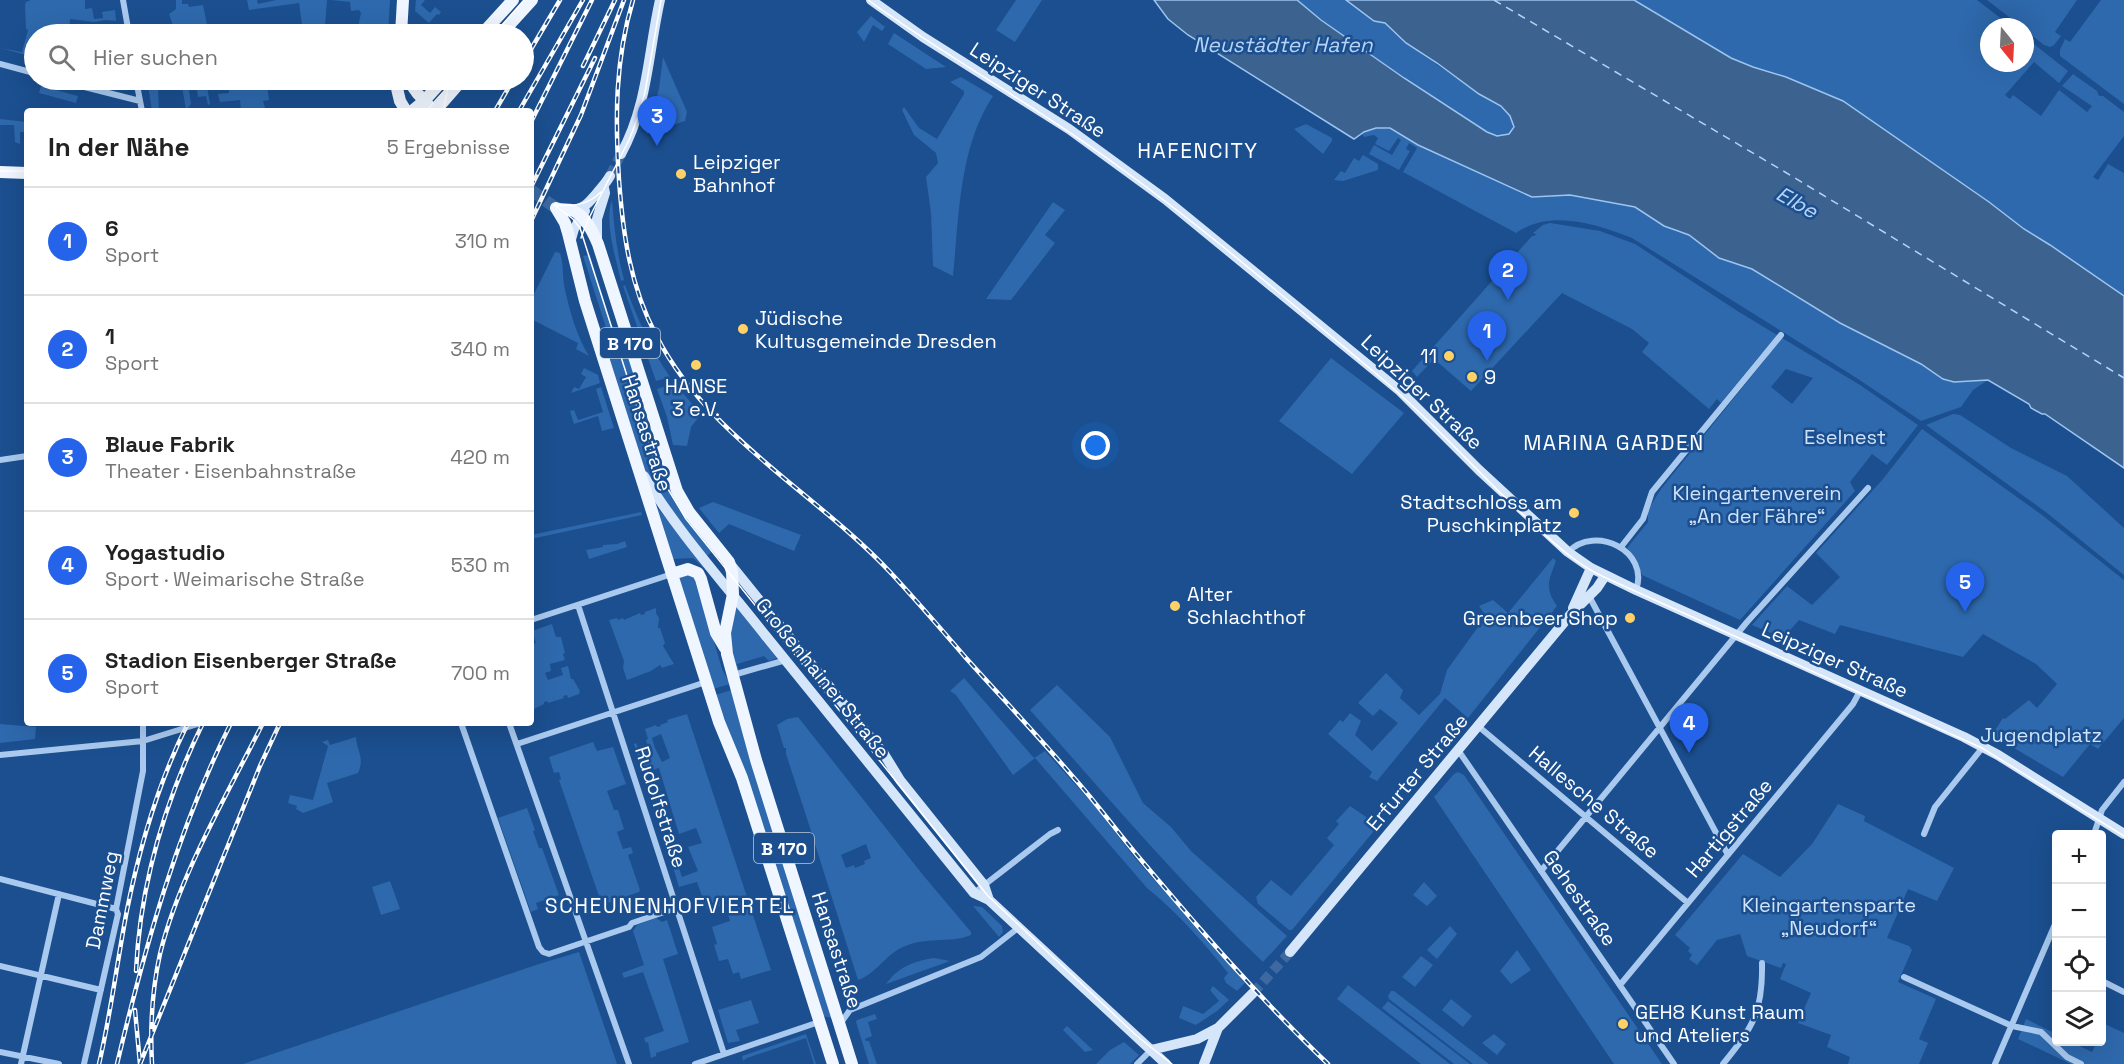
<!DOCTYPE html>
<html lang="de">
<meta charset="utf-8">
<style>
:root{--surface:#fff;--page:#f2f2f2;--text:#222;--muted:#767676;--line:#e0e0e0;--accent:#2563eb}
body{margin:0;font-family:"Space Grotesk",sans-serif;background:var(--page);color:var(--text)}
.controls{position:absolute;right:18px;bottom:18px;display:grid;overflow:hidden;border-radius:6px;box-shadow:0 6px 24px #0002}
.controls button{width:54px;height:54px;display:grid;place-items:center;padding:0;border:0;border-bottom:2px solid var(--line);background:var(--surface);color:var(--text);font:30px sans-serif}
.compass{position:absolute;left:1980px;top:18px;width:54px;height:54px;border-radius:50%;background:var(--surface);box-shadow:0 6px 24px #0002;rotate:162deg}
.you{position:absolute;left:1096px;top:446px;width:21px;height:21px;margin:-15px;border:4px solid #fff;border-radius:50%;background:#1a73e8;box-shadow:0 0 0 9px #1a73e833}
.badge{display:grid;place-items:center;width:39px;height:39px;border-radius:50%;background:var(--accent);color:#fff;font-size:20px;font-weight:700}
.pin{position:absolute;translate:-50% -50px;filter:drop-shadow(0 2px 3px #0008)}
.pin::after{content:'';position:absolute;top:32px;width:21px;height:18px;background:inherit;clip-path:polygon(0 0,100% 0,50% 100%)}
.list{margin:0;padding:0;list-style:none}
h2{display:flex;justify-content:space-between;align-items:center;height:78px;margin:0;padding:0 24px;font-size:26px}
h2 small{font-size:20px;font-weight:400;color:var(--muted)}
.list li{display:grid;grid-template-columns:39px 1fr auto;gap:18px;align-items:center;box-sizing:border-box;height:108px;padding:0 24px;border-top:2px solid var(--line)}
.list b{display:block;font-size:22px;white-space:nowrap}
.list p{margin:0;font-size:20px;white-space:nowrap;color:var(--muted)}
.list em{font-size:20px;font-style:normal;color:var(--muted)}
.icon{flex:none;width:33px;height:33px;fill:none;stroke:currentColor;stroke-width:2;stroke-linecap:round;stroke-linejoin:round}
.map{position:relative;flex:none;width:2124px;height:1064px;overflow:hidden}
.search{position:absolute;background:var(--surface);box-shadow:0 6px 24px #0002;left:24px;top:24px;width:510px;height:66px;display:flex;align-items:center;gap:15px;box-sizing:border-box;padding:0 21px;border-radius:33px;color:var(--muted);font-size:22px}
.panel{position:absolute;background:var(--surface);box-shadow:0 6px 24px #0002;left:24px;top:108px;width:510px;height:618px;border-radius:6px}
.map>svg:first-child{display:block}
</style>
<div class="map">
<svg width="2124" height="1064" viewBox="0 0 2124 1064">
<rect width="100%" height="100%" fill="#1b4f8f"/>
<path fill="#2e69ad" fill-rule="evenodd" d="M31 0H85V9L92 8 94 19 103 18 102 12 115 10 116 21 106 20 94 22 70 19 69 30H77L81 34H60V29L52 27 47 34H34V50L29 47 28 53 30 54V56L0 48 22 52 28 30 26 29 25 5 26 2Z
M176 0H182V4H188L189 7 203 5 209 34H148L175 31 169 14 176 9Z
M247 0H257L258 4 276 0H327L325 26 303 31 299 3 249 10Z
M331 0H390L388 33 377 34 371 30 358 34 360 33 358 27 361 13 359 10 351 11 350 2Z
M416 0H425L421 5 430 13 435 7 441 12 439 15 437 14 429 23 415 11Z
M1016 0H1042L1015 42 996 30Z
M1297 0H1346L1374 21 1385 23 1393 32 1423 55 1479 94 1504 108 1512 120 1513 129 1509 134 1497 136 1487 132C1422 90 1357 49 1297 0Z
M1634 0H1977L2012 27H1989V63H2025V37L2068 71 2059 83 2034 62 2005 95 2010 99 2013 95 2041 116 2059 90 2087 112 2092 106 2062 86 2073 74 2097 91 2099 96H2103L2124 112V136L2093 177 2098 180 2108 164 2124 173V296L2050 245 2024 229 1989 202 1843 101 1786 77 1753 67 1731 58Z
M1987 0H2077L2055 32 2061 36 2054 45 2050 47 2044 45 2025 30V27H2022Z
M2101 0H2124V104L2060 56V50L2065 39 2070 42Z
M871 16 885 27 882 31 873 25 864 42 857 32Z
M894 33 946 67 926 69 888 44Z
M663 57 687 112 685 121 646 134 659 89Z
M961 77 993 96C959 147 959 217 953 276L933 266 931 213 926 177 938 163 936 153 914 135 902 110 904 107 919 128 937 139 964 94V91L950 82Z
M177 80H211L206 81 210 104 208 105 206 96 198 97 196 83 188 84 191 104 186 110 182 86 177 83 161 86V88L158 89 159 111H152L148 85Z
M219 80H266L269 100 263 101 265 108 253 111H241L240 100 220 102 218 94 229 93 228 83 220 84Z
M41 86 78 96 76 103 39 93Z
M0 119 27 122V132H20V144L15 142 14 125H0Z
M1306 124 1332 138V141L1323 154 1294 129Z
M1376 128 1390 129 1418 145 1532 197 1570 195 1635 207 1660 224 1677 232 1689 235 1719 258 1752 269 1840 323 1912 360 1975 380H1988L1973 390 1961 407 1921 421 1855 377 1632 238C1595 224 1551 209 1516 233L1403 172 1417 148 1409 143 1406 149 1410 151 1399 170 1369 154 1374 145 1392 155 1401 140 1398 138 1389 151 1375 144 1378 138 1374 135 1364 137 1362 134Z
M1363 155 1378 164V170L1343 181 1334 180 1341 171 1345 173 1354 158 1359 161Z
M612 200C614 227 617 254 624 280L621 281C616 259 604 221 612 200Z
M1053 202 1065 210 1045 235 1055 243 1011 300 986 299Z
M1550 223 1600 231 1635 244 1739 312 1860 385 1918 425 1887 465 1872 454 1850 482 1855 491 1740 620 1642 575 1636 559 1627 548 1648 522V510L1661 489 1767 357 1761 354 1721 403 1717 399 1709 409 1642 352 1649 343 1632 329 1562 293 1471 391 1434 359 1417 377 1412 371 1532 236 1537 235 1533 233 1543 225ZM1786 369 1813 378 1792 404 1771 387Z
M555 252 560 253C564 265 562 277 565 290 570 312 577 337 589 356L576 349 578 343 531 319V300Z
M590 255 616 338 610 340 583 256Z
M625 285C637 318 650 348 670 377L656 381 623 286Z
M624 345 664 466 713 551 707 556 666 504 645 472 605 351Z
M1331 358 1404 413 1352 474 1279 421Z
M584 368 598 375 600 383 571 393 574 387 579 389 586 377 581 374Z
M674 383 701 414 691 427 687 446 673 445 667 417 657 389Z
M601 387 614 428 602 431 598 416 574 424 570 411 574 410 578 420 603 412 596 389Z
M1953 414 1960 415 2011 448 2067 476 2124 528V575L2047 513 1926 425Z
M1922 429 2042 515 2124 580V718L2098 749 2090 744 2063 777 1992 735 2003 718 2005 719 2029 700 2037 708 2057 684 2036 664 1983 634 1963 657 1840 625 1835 634 1799 620 1783 638 1752 625 1787 586 1812 605 1840 577 1816 553 1883 479Z
M713 502 801 535 794 551 729 524 719 533 699 508Z
M656 506 709 570 707 571 693 558 672 559Z
M641 512 642 515 531 539V535Z
M625 541 627 547 589 559 586 550 603 547V545L617 544Z
M1553 558 1556 561C1549 580 1544 587 1557 606L1468 718 1445 698 1377 781 1369 777 1372 772 1328 734 1340 720 1343 722 1350 713 1361 721 1355 735 1372 751 1398 723 1380 709 1373 716 1358 703 1386 673 1403 690 1400 698 1419 715 1440 694 1447 670 1486 616 1479 606 1493 600 1508 613Z
M683 574 695 576 722 669 730 684 713 689 679 579Z
M736 606 777 658 769 661 764 656 737 664 739 670 736 671C729 645 730 632 736 606Z
M656 608V613L659 618 658 628H660L665 643 663 646 674 664 662 668 660 665 651 671 627 680 623 668 624 661 609 620 617 618 618 620 623 618 624 620 640 613 641 615 645 614V612Z
M552 624 556 637H561L565 653 563 654 565 660 550 664 551 671 545 673 548 680 563 675 561 668 568 666 571 679H573L580 691 579 694 568 698 567 695 563 696 564 698 548 703 547 701 544 702V704L534 709 531 703V645L536 643 532 631Z
M964 678 1034 758 1045 751 1093 804 1135 858 1243 981 1245 983 1237 991 1226 983 1224 978 1228 973C1204 943 1177 912 1147 888L1035 758 1013 775 956 695 950 691Z
M1057 685 1110 737 1143 803 1171 827 1191 851 1287 936 1263 962C1180 883 1106 795 1030 710Z
M732 690 833 1018 822 1016 715 695Z
M687 714 771 970 741 979 739 972 733 974 728 959 719 961 714 945 717 944 712 927 730 921 725 905 707 910 697 882 679 887 673 867 678 865 682 877 698 871 688 847 702 843 696 828 679 834 659 768 643 773 634 744 636 743 639 750 648 747 646 740 648 739 645 729 656 725 657 727 661 726 660 725 668 722 667 720ZM661 734 670 758 662 762 655 748 652 738Z
M798 717 923 875 971 932V935C949 944 926 936 903 947 885 955 876 974 858 980L814 841 815 837H813L786 754V748H784L777 725 787 719ZM866 844 871 858 864 861 865 864 855 868 854 865 846 868 841 855Z
M0 724 36 727 35 739 0 743Z
M356 737C357 752 365 758 358 773L327 783 333 802 303 813 296 809 297 806 288 803 290 795 313 800 328 746 322 742 328 740 330 745Z
M593 742 597 751 613 747 626 784 607 791 614 810H618L624 829 617 832 623 849 631 847 633 853 628 855 640 890 639 892 602 905 559 780 561 779 559 772 554 773 549 757Z
M1458 772 1464 775 1662 1064H1614L1434 797 1454 774Z
M1838 804 1865 816 1864 821 1954 868 1937 901 1908 889 1887 938 1909 946 1912 950 1898 982 1936 999 1919 1039 1928 1043 1919 1064H1848L1850 1057 1827 1047 1831 1035 1798 1023 1811 993 1780 979 1786 964 1783 963 1781 968 1747 956 1740 934 1717 940 1697 965 1689 959 1692 955 1688 951 1690 948 1675 935 1743 854 1780 877 1812 844Z
M1350 806 1378 825V826L1292 930H1289L1258 904 1256 897 1271 880 1291 896 1334 845 1327 838 1339 824 1336 821Z
M527 808 535 830 533 831 539 848H542L559 895 536 903 538 909 531 912 498 818Z
M390 881 400 909 381 915 372 887Z
M1424 882 1437 896 1427 906 1413 895Z
M973 906 982 907 1002 926 1003 932 999 937Z
M656 918 662 922 667 920 678 954 663 959 689 1042 656 1053V1056L651 1058 648 1042 646 1043 644 1038 664 1031 643 972 624 978 622 973 644 965 633 931 637 925Z
M1450 926 1457 934 1437 959 1427 950Z
M1517 950 1531 970 1511 984 1500 971Z
M579 952 617 1064H243L539 964Z
M1421 956 1433 965 1415 987 1402 977Z
M934 958 950 961 886 984C898 967 914 961 934 958Z
M1348 985 1450 1064H1421L1337 999Z
M1213 986 1229 1000 1217 1011 1196 1025 1179 1018 1183 1006 1203 1014 1219 1001 1210 990Z
M1391 991H1394L1489 1064H1473L1389 999 1388 996Z
M1451 999 1472 1016 1463 1027 1442 1010Z
M751 1000 759 1023 736 1030 740 1041 728 1043 718 1010Z
M1388 1001 1470 1064H1454L1382 1008Z
M875 1014 877 1019 868 1022 872 1036 865 1039 866 1041H869L877 1064H869L856 1022 857 1020Z
M2026 1019 2056 1034V1042H2071L2092 1052 2097 1042H2102V1031L2105 1024 2124 1033V1064H2071L2018 1039Z
M1067 1026 1093 1050 1085 1052 1063 1030Z
M806 1034 816 1064H814L806 1038 747 1058 743 1061 742 1056Z
M1494 1034 1506 1044 1497 1055 1482 1043Z
M1124 1042 1139 1055 1130 1064H1096L1110 1050Z"/>
<path fill="#3c6290" stroke="#9cc4f0" stroke-width="1.5" d="M1154 0H1297L1321 20 1404 78 1487 132 1497 136 1509 134 1514 127 1510 116 1501 106 1479 94 1437 63 1406 43 1385 23 1374 21 1346 0H1634L1731 58 1753 67 1786 77 1843 101 1989 202 2024 229 2050 245 2124 296V468L2045 414H2042L2031 408 2029 404 1988 380 1954 382 1943 379 1921 364 1840 323 1752 269 1719 258 1689 235 1664 226 1635 207 1570 195 1532 197 1418 145 1390 128H1376L1364 132 1354 139 1188 35 1168 19Z"/>
<g fill="none" stroke-linecap="round" stroke-linejoin="round">
<path stroke="#b5d3f5" stroke-width="1.5" stroke-dasharray="8 6" stroke-linecap="butt" d="M1494 0 1785 172 2124 378"/>
<path stroke="#3d69a0" stroke-width="10" stroke-dasharray="10 5" stroke-linecap="butt" d="M610 176 621 154
M1253 993 1290 952"/>
<path stroke="#3d69a0" stroke-width="12" stroke-dasharray="12 6" stroke-linecap="butt" d="M531 190 556 208"/>
<path stroke="#a9c9ee" stroke-width="6" d="M123 0 129 34
M0 64 34 73
M57 80 140 101
M136 80 142 111
M0 460 27 456
M1621 547 1643 519 1652 492 1781 335
M1568 552C1595 524 1650 551 1636 590
M1589 596 1728 855
M578 605 724 1054
M531 620 672 574
M733 675 786 660
M461 723 539 947 543 952 549 954 629 927 632 923 676 908
M509 723 629 1064
M1478 726 1688 903
M517 744 706 682
M1458 750 1674 1064
M0 755 143 741 201 723
M1924 834 1935 807 1983 747
M2094 834 2102 810 2124 782
M1541 871 1747 622 1868 488
M0 879 116 909
M974 893 1050 834 1058 830
M0 966 101 990
M1904 977 2012 1026 2041 1032 2067 1057 2081 1064
M2102 981 2124 992
M1620 985 1853 704 1860 691
M840 1024 850 1010 981 957 1018 928
M0 1052 59 1064
M21 1064 59 894
M84 1064 118 914 116 909 143 771V723
M695 1064 819 1022
M1137 1064 1151 1050
M1723 1064C1753 1027 1763 1012 1762 963
M1995 1064 2056 922"/>
<path stroke="#d6e6fa" stroke-width="10" d="M871 0 923 37 1069 129 1165 199 1400 391 1479 470 1568 552 1591 568 1636 590 1964 737 1998 755 2124 834
M621 154C648 105 648 53 660 0
M572 210C586 208 589 202 597 193 602 187 606 183 610 176
M597 241V219L605 193 604 188
M570 243 574 229 585 211
M644 476C678 532 724 583 765 635 835 721 905 807 974 893L989 900 1166 1064
M730 564 884 754 900 780 984 885 989 900
M1573 608 1591 568
M1290 952 1571 614 1597 588 1605 576
M1151 1050 1197 1039 1218 1028 1253 993
M1204 1064 1218 1028"/>
<path stroke="#f0f6ff" stroke-width="12" d="M401 34 403 0
M482 34 513 0
M501 34 532 0
M395 80 400 101 406 111
M408 80 418 94 434 111
M412 111 424 101 443 80
M435 111 462 80
M0 172 27 173
M556 208C561 210 566 209 571 210 585 214 593 232 598 244L677 491 689 512 729 562 732 572 733 594 725 633 727 654 756 760 852 1064
M556 208 565 223 568 233 585 301 719 722 742 778 833 1064
M672 574 688 569 698 573 701 579 716 633 725 648"/>
<path stroke="#fff" stroke-width="1.5" d="M868 0C949 59 1038 107 1119 167 1207 230 1289 302 1373 371 1425 414 1470 464 1519 511 1546 535 1571 562 1604 577L1982 748 2124 836
M494 34 524 0
M426 111 454 80
M443 111 448 89
M0 171H27
M554 205 573 219 580 228 650 448 665 484 686 519 988 896 1137 1036 1172 1064
M554 205C572 206 587 206 601 192
M581 238 587 222 629 140 638 117 645 92 661 0"/>
<defs>
<path id="rail" d="M633 0C615 60 615 118 619 180 623 234 630 286 656 335 707 436 815 492 890 572 916 600 941 629 966 658 1002 698 1039 737 1074 778 1098 805 1119 834 1142 861 1201 931 1262 1001 1328 1064
M524 61 560 0
M583 66 615 0
M495 111 513 80
M519 111 583 0
M531 122 592 0
M531 187 595 58
M531 221 581 115 624 0
M136 971C140 885 165 801 203 723
M135 1010 140 1064
M99 1064C111 1013 117 962 127 910 140 845 158 783 188 723
M117 1064C145 947 177 831 231 723
M140 1064 260 766 280 723
M152 1064C150 1027 152 990 160 954 179 876 227 795 263 723"/>
</defs>
<use href="#rail" stroke="#fff" stroke-width="4.5"/>
<use href="#rail" stroke="#1b4f8f" stroke-width="2" stroke-dasharray="7" stroke-linecap="butt"/>
</g>
<g fill="#ffd166" stroke="#1b4f8f" stroke-width="2">
<circle cx="681" cy="174" r="6"/>
<circle cx="743" cy="329" r="6"/>
<circle cx="1449" cy="356" r="6"/>
<circle cx="696" cy="365" r="6"/>
<circle cx="1472" cy="377" r="6"/>
<circle cx="1574" cy="513" r="6"/>
<circle cx="1175" cy="606" r="6"/>
<circle cx="1630" cy="618" r="6"/>
<circle cx="1623" cy="1024" r="6"/>
</g>
<g text-anchor="middle" dominant-baseline="central" stroke-width="5" stroke-linejoin="round" paint-order="stroke">
<g fill="#1b4f8f" stroke="#bbcadd" stroke-width="1.5">
<rect x="600" y="328" width="60" height="30" rx="4.5"/>
<rect x="754" y="833" width="60" height="30" rx="4.5"/>
</g>
<g font-size="18" font-weight="bold" fill="#fff">
<text x="630" y="343">B 170</text>
<text x="784" y="848">B 170</text>
</g>
<g font-size="20" fill="#fff" stroke="#1b4f8f">
<text transform="translate(1038 90) rotate(33)">Leipziger Straße</text>
<text transform="translate(1422 392) rotate(43)">Leipziger Straße</text>
<text transform="translate(647 433) rotate(72)">Hansastraße</text>
<text transform="translate(1835 660) rotate(24)">Leipziger Straße</text>
<text transform="translate(823 678) rotate(51)">Großenhainer Straße</text>
<text transform="translate(1417 772) rotate(-50)">Erfurter Straße</text>
<text transform="translate(1594 802) rotate(40)">Hallesche Straße</text>
<text transform="translate(661 807) rotate(72)">Rudolfstraße</text>
<text transform="translate(1729 828) rotate(-50)">Hartigstraße</text>
<text transform="translate(1580 898) rotate(55)">Gehestraße</text>
<text transform="translate(102 900) rotate(-79)">Dammweg</text>
<text transform="translate(837 950) rotate(72)">Hansastraße</text>
</g>
<g font-size="20" fill="#fff" stroke="#1b4f8f" text-anchor="start">
<text x="693" y="162">Leipziger<tspan x="693" dy="23">Bahnhof</tspan></text>
<text x="755" y="318">Jüdische<tspan x="755" dy="23">Kultusgemeinde Dresden</tspan></text>
<text x="1437" y="356" text-anchor="end">11</text>
<text x="1484" y="377">9</text>
<text x="696" y="386" text-anchor="middle">HANSE<tspan x="696" dy="23">3 e.V.</tspan></text>
<text x="1562" y="502" text-anchor="end">Stadtschloss am<tspan x="1562" dy="23">Puschkinplatz</tspan></text>
<text x="1187" y="594">Alter<tspan x="1187" dy="23">Schlachthof</tspan></text>
<text x="1618" y="618" text-anchor="end">Greenbeer Shop</text>
<text x="1635" y="1012">GEH8 Kunst Raum<tspan x="1635" dy="23">und Ateliers</tspan></text>
</g>
<g font-size="20" fill="#cfe3fa" stroke="#1b4f8f">
<text x="1845" y="437">Eselnest</text>
<text x="1757" y="493">Kleingartenverein<tspan x="1757" dy="23">„An der Fähre“</tspan></text>
<text x="2041" y="735">Jugendplatz</text>
<text x="1829" y="905">Kleingartensparte<tspan x="1829" dy="23">„Neudorf“</tspan></text>
</g>
<g font-size="21" font-style="italic" fill="#b5d3f5" stroke="#1b4f8f">
<text x="1283" y="44">Neustädter Hafen</text>
<text transform="translate(1797 202) rotate(29)">Elbe</text>
</g>
<g font-size="21" letter-spacing="1.5" fill="#fff" stroke="#1b4f8f">
<text x="1198" y="150">HAFENCITY</text>
<text x="1614" y="442">MARINA GARDEN</text>
<text x="670" y="905">SCHEUNENHOFVIERTEL</text>
</g>
</g>
</svg>
<div class="controls">
<button>+</button>
<button>−</button>
<button><svg class="icon" aria-label="locate" viewBox="0 0 24 24"><circle cx="12" cy="12" r="6"/><path d="M12 2v4M12 18v4M2 12h4M18 12h4"/></svg></button>
<button><svg class="icon" aria-label="layers" viewBox="0 0 24 24"><path d="M12 4l9 5-9 5-9-5zM3 14l9 5 9-5"/></svg></button>
</div>
<svg class="compass" viewBox="-18 -18 36 36"><path d="M0-13l5 13h-10z" fill="#e53935"/><path d="M0 13l5-13h-10z" fill="#767676"/></svg>
<div class="you"></div>
<div class="pin badge" style="left:1487px;top:361px">1</div>
<div class="pin badge" style="left:1508px;top:300px">2</div>
<div class="pin badge" style="left:657px;top:146px">3</div>
<div class="pin badge" style="left:1689px;top:753px">4</div>
<div class="pin badge" style="left:1965px;top:612px">5</div>
<div class="search"><svg class="icon" aria-label="search" viewBox="0 0 24 24"><circle cx="10" cy="10" r="6"/><path d="M15 15l6 6"/></svg>Hier suchen</div>
<section class="panel">
<h2>In der Nähe<small>5 Ergebnisse</small></h2>
<ul class="list">
<li><span class="badge">1</span><div><b>6</b><p>Sport</p></div><em>310 m</em></li>
<li><span class="badge">2</span><div><b>1</b><p>Sport</p></div><em>340 m</em></li>
<li><span class="badge">3</span><div><b>Blaue Fabrik</b><p>Theater · Eisenbahnstraße</p></div><em>420 m</em></li>
<li><span class="badge">4</span><div><b>Yogastudio</b><p>Sport · Weimarische Straße</p></div><em>530 m</em></li>
<li><span class="badge">5</span><div><b>Stadion Eisenberger Straße</b><p>Sport</p></div><em>700 m</em></li>
</ul>
</section>
</div>
